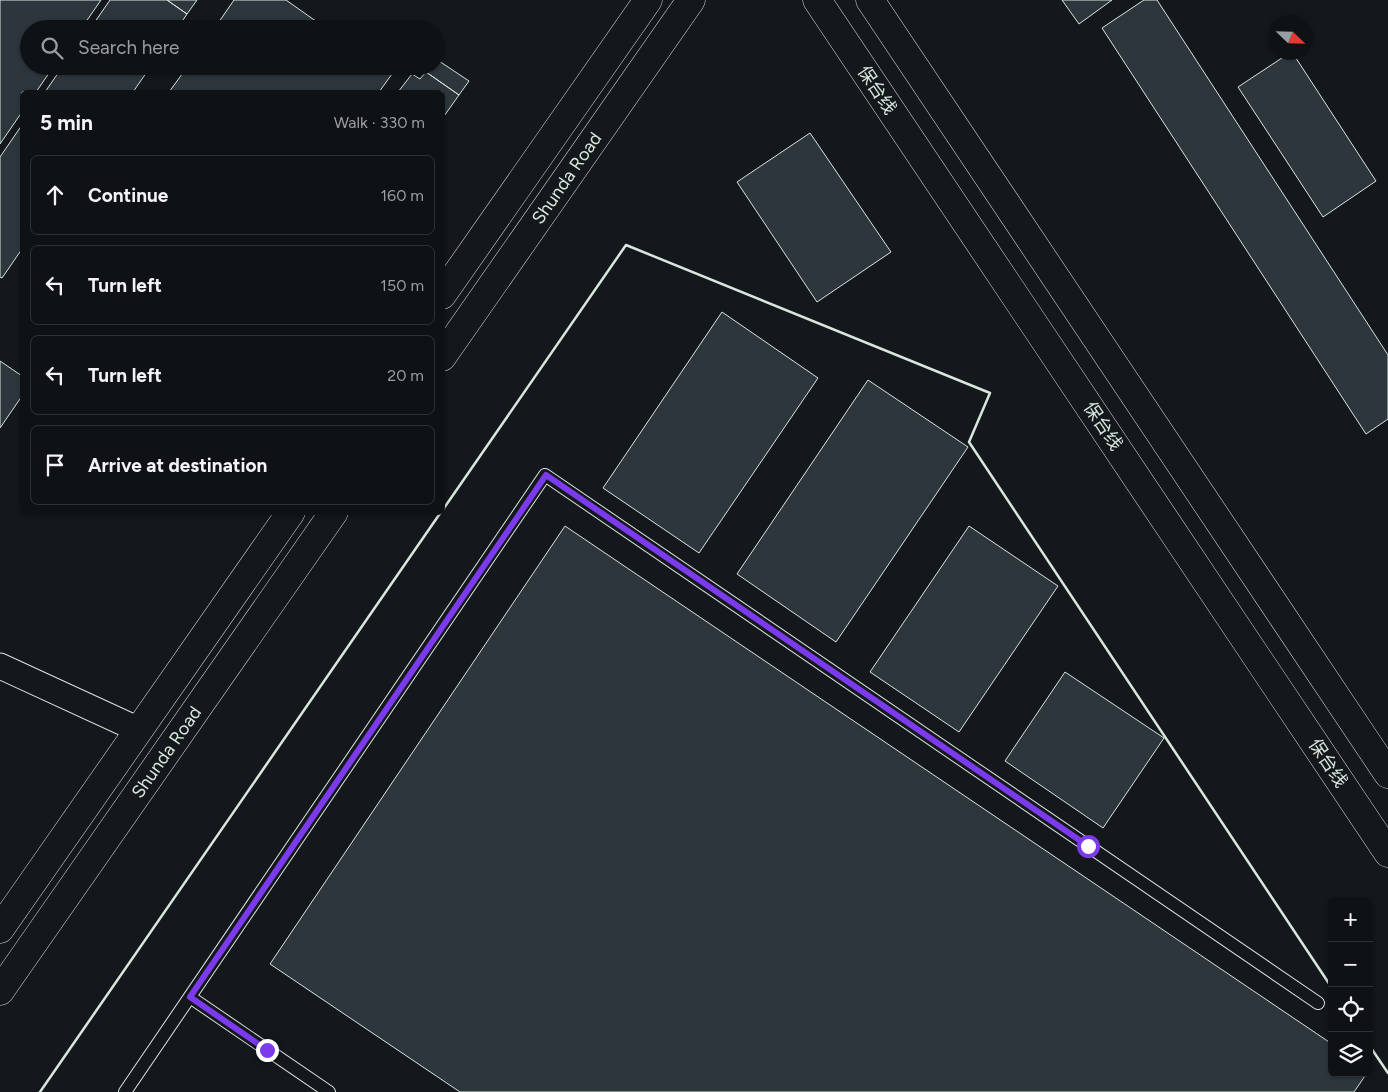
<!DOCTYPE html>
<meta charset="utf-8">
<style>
:root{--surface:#0f1215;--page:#1d2022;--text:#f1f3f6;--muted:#9b9ea0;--line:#2f3234}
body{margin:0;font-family:Figtree,"Noto Sans SC",sans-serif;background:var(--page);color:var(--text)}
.controls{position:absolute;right:15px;bottom:15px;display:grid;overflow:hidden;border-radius:8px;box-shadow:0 1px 4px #0004}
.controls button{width:45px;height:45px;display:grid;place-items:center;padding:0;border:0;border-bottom:1px solid var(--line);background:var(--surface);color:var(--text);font:25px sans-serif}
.compass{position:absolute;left:1268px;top:15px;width:45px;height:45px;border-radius:50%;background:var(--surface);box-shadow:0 1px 4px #0004;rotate:113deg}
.stop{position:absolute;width:15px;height:15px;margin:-11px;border:4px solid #7c3aed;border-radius:50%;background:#fff}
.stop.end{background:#7c3aed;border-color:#fff;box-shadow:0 1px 5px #0008}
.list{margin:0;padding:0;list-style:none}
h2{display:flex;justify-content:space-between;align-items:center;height:65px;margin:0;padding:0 20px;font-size:21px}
h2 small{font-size:16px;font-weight:400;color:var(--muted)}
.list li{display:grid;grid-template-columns:32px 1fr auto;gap:15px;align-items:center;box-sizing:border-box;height:80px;margin:0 10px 10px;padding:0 10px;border:1px solid var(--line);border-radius:8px}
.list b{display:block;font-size:19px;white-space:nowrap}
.list em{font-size:16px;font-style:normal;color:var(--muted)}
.icon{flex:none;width:28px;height:28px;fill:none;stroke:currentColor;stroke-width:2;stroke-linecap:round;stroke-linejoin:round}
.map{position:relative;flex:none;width:1388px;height:1092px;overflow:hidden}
.search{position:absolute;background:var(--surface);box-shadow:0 1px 4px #0004;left:20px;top:20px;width:425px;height:55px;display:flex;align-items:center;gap:12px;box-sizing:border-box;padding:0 18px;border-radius:28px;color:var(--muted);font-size:19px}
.panel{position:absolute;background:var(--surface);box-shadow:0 1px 4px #0004;left:20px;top:90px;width:425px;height:425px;border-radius:8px}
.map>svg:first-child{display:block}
</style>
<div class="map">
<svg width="1388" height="1092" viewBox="0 0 1388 1092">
<rect width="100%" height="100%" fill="#14181c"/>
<path fill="#2c363c" stroke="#d8e6dc" d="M0 0H101L81 29H29V66H54L36 92H22V112L0 144Z
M110 0H167L187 14 177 29H90Z
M167 0H197L187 14Z
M234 0H286L327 29H214Z
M1062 0H1112L1079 24Z
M1144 0H1157L1388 355V419L1366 434 1102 28Z
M1291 52H1292L1376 181 1323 217 1238 87Z
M436 59 469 81 459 95 426 72 430 66H436Z
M63 66H151L133 92H45Z
M188 66H380L392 74 379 92H169Z
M426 72 459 95 442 119V92H398L412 74 420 79Z
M22 125V249L2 278 0 277V157Z
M810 133 891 252 817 302 737 182Z
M722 312 818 378 699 553 603 488Z
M0 361 22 376V396L0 428Z
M868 380 968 447 836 642 737 574Z
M565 526 1332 1044V1073H1367L1354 1092H460L270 964Z
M969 526 1058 586 959 732 870 672Z
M1065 672 1164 738 1103 828 1005 761Z"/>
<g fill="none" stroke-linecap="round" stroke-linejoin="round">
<defs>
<path id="service" d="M190 997 329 1092
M125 1092 545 475 1318 1003"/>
<path id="minor" d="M0 666 139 730"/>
<g id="secondary">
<path d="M442 295 648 0"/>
<path id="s1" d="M442 357 691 0"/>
<path d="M0 929 291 512"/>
<path id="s2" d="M0 991 334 512"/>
</g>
<path id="trunk" d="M817 0 1388 853
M870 0 1388 774"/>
</defs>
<use href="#service" stroke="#d8e6dc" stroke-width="14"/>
<use href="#minor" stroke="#d8e6dc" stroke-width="27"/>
<use href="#secondary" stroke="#d8e6dc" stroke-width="29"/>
<use href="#trunk" stroke="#d8e6dc" stroke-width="29"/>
<use href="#service" stroke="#14181c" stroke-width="12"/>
<use href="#minor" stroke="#14181c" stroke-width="25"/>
<use href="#secondary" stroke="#14181c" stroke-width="28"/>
<use href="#trunk" stroke="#14181c" stroke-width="28"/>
<path stroke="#d8e6dc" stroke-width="2.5" d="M442 511 626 245 990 393 969 442 1332 988
M1369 1045 1388 1073
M40 1092 441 512"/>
</g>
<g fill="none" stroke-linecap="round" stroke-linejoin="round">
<path stroke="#7c3aed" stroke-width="6" d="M267 1050 190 997 546 475 1088 846"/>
</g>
<g text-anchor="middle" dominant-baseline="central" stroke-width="4" stroke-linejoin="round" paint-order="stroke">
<g font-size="18" fill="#d8e6dc" stroke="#14181c">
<text transform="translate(877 90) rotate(56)">保台线</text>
<text stroke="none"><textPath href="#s1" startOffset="218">Shunda Road</textPath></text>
<text transform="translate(1103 426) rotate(56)">保台线</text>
<text stroke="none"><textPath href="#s2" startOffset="291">Shunda Road</textPath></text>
<text transform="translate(1328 763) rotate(56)">保台线</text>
</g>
</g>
</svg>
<div class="controls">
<button>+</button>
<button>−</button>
<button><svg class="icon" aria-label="locate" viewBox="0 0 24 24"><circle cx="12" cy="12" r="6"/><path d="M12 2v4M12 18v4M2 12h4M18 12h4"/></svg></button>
<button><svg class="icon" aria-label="layers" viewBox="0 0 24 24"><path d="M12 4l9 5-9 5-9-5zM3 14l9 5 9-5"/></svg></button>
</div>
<svg class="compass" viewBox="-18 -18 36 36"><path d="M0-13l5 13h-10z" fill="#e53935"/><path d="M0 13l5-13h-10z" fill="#9b9ea0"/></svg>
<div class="stop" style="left:1088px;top:846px"></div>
<div class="stop end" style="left:267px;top:1050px"></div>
<div class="search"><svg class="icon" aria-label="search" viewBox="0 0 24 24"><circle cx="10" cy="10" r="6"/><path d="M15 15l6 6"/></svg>Search here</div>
<section class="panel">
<h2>5 min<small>Walk · 330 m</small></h2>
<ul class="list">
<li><svg class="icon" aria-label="ahead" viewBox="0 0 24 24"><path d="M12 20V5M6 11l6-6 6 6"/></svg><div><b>Continue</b></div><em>160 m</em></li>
<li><svg class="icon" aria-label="left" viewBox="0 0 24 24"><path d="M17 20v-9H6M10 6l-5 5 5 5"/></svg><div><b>Turn left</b></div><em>150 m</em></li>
<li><svg class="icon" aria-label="left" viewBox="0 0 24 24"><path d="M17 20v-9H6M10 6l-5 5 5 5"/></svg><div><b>Turn left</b></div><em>20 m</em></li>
<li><svg class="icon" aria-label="arrive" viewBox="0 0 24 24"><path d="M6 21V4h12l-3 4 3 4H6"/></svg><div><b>Arrive at destination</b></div></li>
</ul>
</section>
</div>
